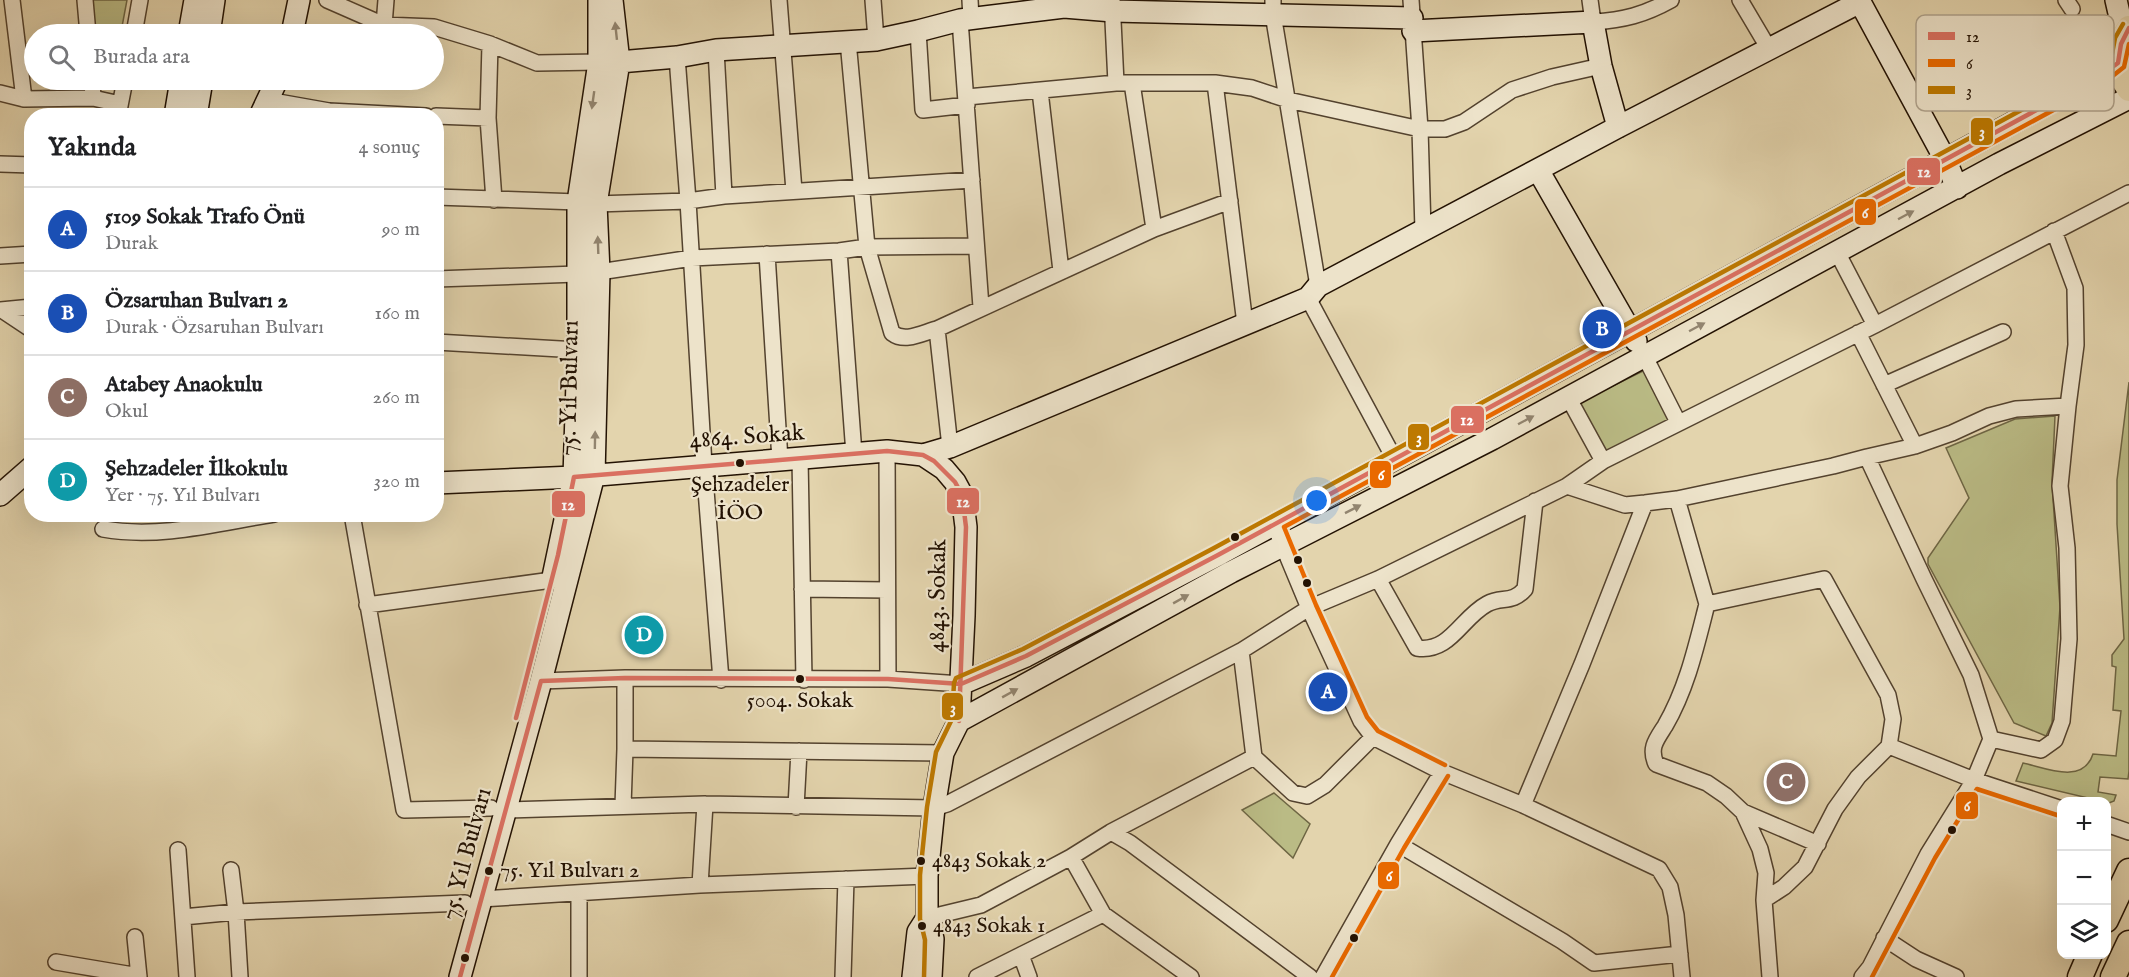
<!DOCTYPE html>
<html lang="tr">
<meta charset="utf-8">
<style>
:root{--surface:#fff;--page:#f2f2f2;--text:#202124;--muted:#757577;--line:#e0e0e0;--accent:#d93025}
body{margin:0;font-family:"IM FELL English",serif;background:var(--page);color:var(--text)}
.controls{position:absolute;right:18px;bottom:18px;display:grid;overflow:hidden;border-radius:12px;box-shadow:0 6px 24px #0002}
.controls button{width:54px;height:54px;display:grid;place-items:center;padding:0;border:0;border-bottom:2px solid var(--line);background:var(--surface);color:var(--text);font:30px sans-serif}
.you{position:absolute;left:1317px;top:501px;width:21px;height:21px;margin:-15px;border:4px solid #fff;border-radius:50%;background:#1a73e8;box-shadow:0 0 0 9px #1a73e833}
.badge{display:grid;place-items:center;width:39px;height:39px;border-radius:50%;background:var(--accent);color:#fff;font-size:20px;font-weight:700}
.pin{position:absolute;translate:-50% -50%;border:3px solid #fff;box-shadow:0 2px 6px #0006}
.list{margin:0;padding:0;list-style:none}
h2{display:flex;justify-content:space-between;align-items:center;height:78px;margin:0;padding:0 24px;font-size:26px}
h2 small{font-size:20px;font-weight:400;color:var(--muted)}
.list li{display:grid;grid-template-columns:39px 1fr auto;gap:18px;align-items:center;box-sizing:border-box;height:84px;padding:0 24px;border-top:2px solid var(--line)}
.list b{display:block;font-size:22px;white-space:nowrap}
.list p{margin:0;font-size:20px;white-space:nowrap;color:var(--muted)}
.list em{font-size:20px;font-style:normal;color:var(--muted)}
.icon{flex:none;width:33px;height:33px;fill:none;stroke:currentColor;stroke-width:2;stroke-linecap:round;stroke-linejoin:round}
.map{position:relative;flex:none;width:2129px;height:977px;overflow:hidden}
.search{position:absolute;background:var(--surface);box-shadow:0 6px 24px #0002;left:24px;top:24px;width:420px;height:66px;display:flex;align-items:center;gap:15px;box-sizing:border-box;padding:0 21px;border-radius:33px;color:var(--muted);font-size:22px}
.panel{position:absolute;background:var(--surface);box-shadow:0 6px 24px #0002;left:24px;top:108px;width:420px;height:414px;border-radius:24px}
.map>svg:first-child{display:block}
</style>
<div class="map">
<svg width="2129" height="977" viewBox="0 0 2129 977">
<rect width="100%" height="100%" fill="#e3d4ad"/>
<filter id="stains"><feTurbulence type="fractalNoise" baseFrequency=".00333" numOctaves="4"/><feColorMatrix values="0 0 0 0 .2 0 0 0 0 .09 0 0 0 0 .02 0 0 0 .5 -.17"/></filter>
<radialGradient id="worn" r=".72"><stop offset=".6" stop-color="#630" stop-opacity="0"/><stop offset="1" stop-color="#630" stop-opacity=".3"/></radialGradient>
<path fill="#babb85" stroke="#6e6644" stroke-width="1.5" d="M86 0H127L121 32 89 34Z
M1645 370 1670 420 1607 453 1576 404Z
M2129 382V771L2128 779 2100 777 2098 792 2116 795 2114 801 2109 803 2016 781 2023 763C2046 768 2083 785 2093 754L2116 756 2121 711 2113 710 2116 667 2112 666V655L2124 639 2117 524V480Z
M2055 416 2052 482 2060 607 2052 723 2046 736 2014 723 1928 564V558L1969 498 1946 448 2015 419Z
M1274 793 1310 824 1293 858 1242 810Z"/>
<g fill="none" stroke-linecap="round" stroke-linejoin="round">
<defs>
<path id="street" d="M12 0 24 99
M85 0 88 34
M327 0 384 25 434 27 490 44 537 63 599 62
M779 0 794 191
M873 0 876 40
M970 0 971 18
M1112 0 1116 83
M1273 0V14L1318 286
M1411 0 1420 129 1423 230
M1590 0 1593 22C1624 20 1644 15 1671 0
M1740 0 1769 49
M2066 0 2072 9
M960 20 981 307
M384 25 386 0
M918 31 923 110 967 105
M134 34 140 0
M848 41 867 247 892 333C905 343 922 333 937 329L1154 229 1230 201
M490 44 488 118 494 200
M716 50 724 196
M677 57 688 201 704 465 721 680
M92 80 93 98
M1132 83 1154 229
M1215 83 1245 324
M1040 91 1061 271
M0 93 24 99 93 98 120 104
M967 97 1116 83H1215L1252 88 1288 100 1420 129H1445L1464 122 1512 90 1552 77 1601 66
M267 100 329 111 426 116
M118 116 125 80
M436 116 488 118
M0 164 32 165
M436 197 578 202
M596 204 688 201 724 196 972 180
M839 251 854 454
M1837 252 1875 325
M767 254 780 460
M0 256 32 254
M599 272 692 258 839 251 867 247 975 246
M436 279 577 274
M1308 298 1395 460
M0 310 32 307
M2 310 32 330
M937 329 950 447
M1858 333 1915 446
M436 342 578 350
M1644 355 1678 422
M1884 385 2003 332
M1568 397 1603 461
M887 451 888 679
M1867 457 1915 446 1952 433 1989 416 2016 409 2068 406
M800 458 804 680
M1567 486 1603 461 1875 325 2129 193
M1677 499 1707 604
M352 514 404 810 491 808
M1274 524 1309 608 1361 721 1373 737 1442 772 1523 805 1659 869 1670 887 1676 915 1682 977
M103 529C160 539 218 523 274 514
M1378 579 1417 648C1450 653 1461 618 1487 604 1502 596 1512 604 1525 589L1535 501
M802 589 887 590
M367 605 552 580
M1241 651 1254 757 1293 793 1307 796 1325 785 1373 737
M625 678V749
M541 681 625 678 888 679 961 684
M1991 739 2041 750 2055 740 2062 721 2069 639 2067 548 2060 486 2068 406 2076 345 2075 288 2054 231
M1889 746 1974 780 2062 809
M1523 805 1582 664 1645 503
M623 806 625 749 943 753
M796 807 799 751
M505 810 705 804 934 808 947 804 1241 651 1309 608 1378 579 1567 486 1625 505 1645 503 1677 499 1833 466 1867 457 1924 579 1971 675 1991 739 1974 780 1928 854 1870 967 1862 977
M1743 812 1818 844
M2106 824 2129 832
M1111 832 1254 757
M1398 844 1562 941 1594 963 1680 954
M178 850 187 977
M1071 857 1103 914 1191 977
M231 870 236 912 240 977
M700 885 705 804
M579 894V977
M481 899 700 885 927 876
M1764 900 1784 887 1805 867 1835 809 1858 777 1889 746 1893 719 1888 695 1824 579 1707 604C1696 647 1687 688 1665 726 1656 740 1649 748 1656 764L1707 783 1726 796 1743 812 1760 849 1766 873 1764 900 1770 977
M183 917 236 912 465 903
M927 918 981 905 1071 857 1111 832 1130 843 1310 977
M135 937 139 977
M1884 938 1916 959 1956 977
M1021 955 1029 977
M56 962 139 976
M843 977 846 879
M977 977 1103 914
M1323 977 1398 844 1442 772"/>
<path id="secondary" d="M2116 0 2124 35
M1413 31 1593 22 1601 66 1618 127
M189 34 195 0
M209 34 214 0
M292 34 299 0
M619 62 677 57 716 50 876 40 918 31 960 20 1064 7 1113 11 1412 18
M175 116 181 80
M196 116 202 80
M260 116 277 80
M1538 170 1636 341
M923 455 944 469 955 482 962 495 966 527 964 616 959 721 943 753 934 808 927 876V918L933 939 931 977
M436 483 574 477 887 451 923 455 950 447 1308 298 1318 286 1618 127 1860 2 1946 161 1957 188
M0 495 32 467
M553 577 574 477 578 350V202L599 62V0
M961 684 1026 656 1218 555 2101 75 2118 63
M959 721 1231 572 1492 439 1999 164 2129 98
M460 977 541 681 594 475 599 272 596 204 619 62 612 0
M913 977 918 932 927 918"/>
<path id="primary" d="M2129 28C2115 46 2115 70 2129 89
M2106 920 2129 871
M2080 977 2090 954
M2113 977 2129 943"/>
</defs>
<use href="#street" stroke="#53422e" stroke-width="18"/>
<use href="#secondary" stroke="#231203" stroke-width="24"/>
<use href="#primary" stroke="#231203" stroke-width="27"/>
<use href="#street" stroke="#ede3ca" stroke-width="15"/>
<use href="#secondary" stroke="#ede3ca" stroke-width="21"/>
<use href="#primary" stroke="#e3d4ad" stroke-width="24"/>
<defs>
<path id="bus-1" d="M516 718 558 555 574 477 887 451 923 455 934 461 955 482 962 495 966 527 959 721
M460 977 541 681 625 678 888 679 961 684 1026 656 1218 555 2101 75 2118 63 2121 44 2129 28"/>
<path id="bus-2" d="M1445 765 1378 731 1367 717 1316 605 1284 527 2105 82 2124 67 2129 44
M1332 977 1404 848 1448 776
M1872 977 1935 858 1977 789 2060 816"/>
<path id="bus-3" d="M924 977 925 940 920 919V875L927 807 936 752 952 719 954 683 956 678 1023 649 1214 548 2097 69 2111 59 2115 38 2123 24"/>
</defs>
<use href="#bus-1" stroke="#ede3ca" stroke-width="9"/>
<use href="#bus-2" stroke="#ede3ca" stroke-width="9"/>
<use href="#bus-3" stroke="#ede3ca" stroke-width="9"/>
<use href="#bus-1" stroke="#da7061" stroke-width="4.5"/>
<use href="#bus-2" stroke="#e96900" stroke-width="4.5"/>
<use href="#bus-3" stroke="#bd7901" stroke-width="4.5"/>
</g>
<defs><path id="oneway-solid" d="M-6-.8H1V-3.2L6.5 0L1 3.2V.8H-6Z" transform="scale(1.5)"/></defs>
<g fill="#928570">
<use href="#oneway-solid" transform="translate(616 31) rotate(-96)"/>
<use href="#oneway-solid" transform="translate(593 100) rotate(98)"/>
<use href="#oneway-solid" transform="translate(1906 215) rotate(-28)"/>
<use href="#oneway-solid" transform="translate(598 245) rotate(-92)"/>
<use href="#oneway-solid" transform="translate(1697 327) rotate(-28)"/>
<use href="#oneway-solid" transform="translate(1526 420) rotate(-28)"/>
<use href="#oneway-solid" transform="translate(595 440) rotate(-89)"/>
<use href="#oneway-solid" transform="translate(1353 509) rotate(-27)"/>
<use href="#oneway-solid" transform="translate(1181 599) rotate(-29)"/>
<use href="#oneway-solid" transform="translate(1010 693) rotate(-29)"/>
</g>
<g fill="#231203" stroke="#ede3ca" stroke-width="2">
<circle cx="740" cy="463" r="5"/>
<circle cx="1235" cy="537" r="5"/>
<circle cx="1298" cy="560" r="5"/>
<circle cx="1307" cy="583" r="5"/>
<circle cx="800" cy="679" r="5"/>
<circle cx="1952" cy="830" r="5"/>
<circle cx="921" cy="861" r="5"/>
<circle cx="489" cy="871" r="5"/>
<circle cx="922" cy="926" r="5"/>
<circle cx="1354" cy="938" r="5"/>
<circle cx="465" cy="958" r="5"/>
</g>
<g text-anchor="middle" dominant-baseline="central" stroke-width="4.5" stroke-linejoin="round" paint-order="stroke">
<g font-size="22" fill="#231203" stroke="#ede3ca" text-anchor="start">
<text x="740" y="485" text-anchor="middle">Şehzadeler<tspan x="740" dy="28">İÖO</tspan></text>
<text x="800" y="701" text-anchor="middle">5004. Sokak</text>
<text x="932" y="861">4843 Sokak 2</text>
<text x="500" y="871">75. Yıl Bulvarı 2</text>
<text x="933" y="926">4843 Sokak 1</text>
</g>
<g font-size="24" fill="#231203" stroke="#ede3ca">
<text transform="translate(570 388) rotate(-89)">75. Yıl Bulvarı</text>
<text transform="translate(747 437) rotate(-4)">4864. Sokak</text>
<text transform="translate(938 596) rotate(-89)">4843. Sokak</text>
<text transform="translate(467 854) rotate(-75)">75. Yıl Bulvarı</text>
</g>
</g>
<rect x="1916" y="15" width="198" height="96" rx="9" fill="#ede3ca" stroke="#b0a48e" stroke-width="1.5"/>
<rect x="1928" y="32" width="27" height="8" fill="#da7061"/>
<rect x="1928" y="59" width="27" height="8" fill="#e96900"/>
<rect x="1928" y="86" width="27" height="8" fill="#bd7901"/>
<g font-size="16" fill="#231203">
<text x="1966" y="42">12</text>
<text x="1966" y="69">6</text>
<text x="1966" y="96">3</text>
</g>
<g stroke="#ede3ca" stroke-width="2">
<rect x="1970" y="117" width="24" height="29" rx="6" fill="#bd7901"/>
<rect x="1906" y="157" width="35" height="29" rx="6" fill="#da7061"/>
<rect x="1854" y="198" width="23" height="28" rx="6" fill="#e96900"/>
<rect x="1450" y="405" width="35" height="29" rx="6" fill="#da7061"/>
<rect x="1407" y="423" width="23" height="28" rx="6" fill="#bd7901"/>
<rect x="1369" y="460" width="23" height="29" rx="6" fill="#e96900"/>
<rect x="946" y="487" width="34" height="28" rx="6" fill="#da7061"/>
<rect x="551" y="490" width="35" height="28" rx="6" fill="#da7061"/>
<rect x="941" y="692" width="23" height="29" rx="6" fill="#bd7901"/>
<rect x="1955" y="791" width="24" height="29" rx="6" fill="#e96900"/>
<rect x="1377" y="861" width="23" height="29" rx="6" fill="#e96900"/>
</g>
<g font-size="16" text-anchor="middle" font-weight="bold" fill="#fff">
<text x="1982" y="137">3</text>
<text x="1924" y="177">12</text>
<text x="1865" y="218">6</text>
<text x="1467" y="425">12</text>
<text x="1419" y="443">3</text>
<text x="1381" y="480">6</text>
<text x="963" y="507">12</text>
<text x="568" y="510">12</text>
<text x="953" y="713">3</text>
<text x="1967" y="811">6</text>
<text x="1389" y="881">6</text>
</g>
<rect width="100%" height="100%" filter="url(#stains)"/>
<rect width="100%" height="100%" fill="url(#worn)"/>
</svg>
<div class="controls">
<button>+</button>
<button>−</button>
<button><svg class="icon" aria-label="layers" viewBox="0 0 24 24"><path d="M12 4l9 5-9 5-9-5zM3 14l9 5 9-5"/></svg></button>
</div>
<div class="you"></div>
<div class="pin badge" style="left:1328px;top:692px;background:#1a4fb4">A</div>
<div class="pin badge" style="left:1602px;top:329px;background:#1a4fb4">B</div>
<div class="pin badge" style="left:1786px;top:782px;background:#8d6e63">C</div>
<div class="pin badge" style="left:644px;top:635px;background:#0f9aa8">D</div>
<div class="search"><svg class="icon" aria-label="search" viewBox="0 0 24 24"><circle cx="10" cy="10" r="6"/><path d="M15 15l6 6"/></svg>Burada ara</div>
<section class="panel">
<h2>Yakında<small>4 sonuç</small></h2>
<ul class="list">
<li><span class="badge" style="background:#1a4fb4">A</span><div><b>5109 Sokak Trafo Önü</b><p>Durak</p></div><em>90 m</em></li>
<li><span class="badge" style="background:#1a4fb4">B</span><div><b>Özsaruhan Bulvarı 2</b><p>Durak · Özsaruhan Bulvarı</p></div><em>160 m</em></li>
<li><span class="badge" style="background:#8d6e63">C</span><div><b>Atabey Anaokulu</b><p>Okul</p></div><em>260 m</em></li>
<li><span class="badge" style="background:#0f9aa8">D</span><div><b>Şehzadeler İlkokulu</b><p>Yer · 75. Yıl Bulvarı</p></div><em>320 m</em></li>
</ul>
</section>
</div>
